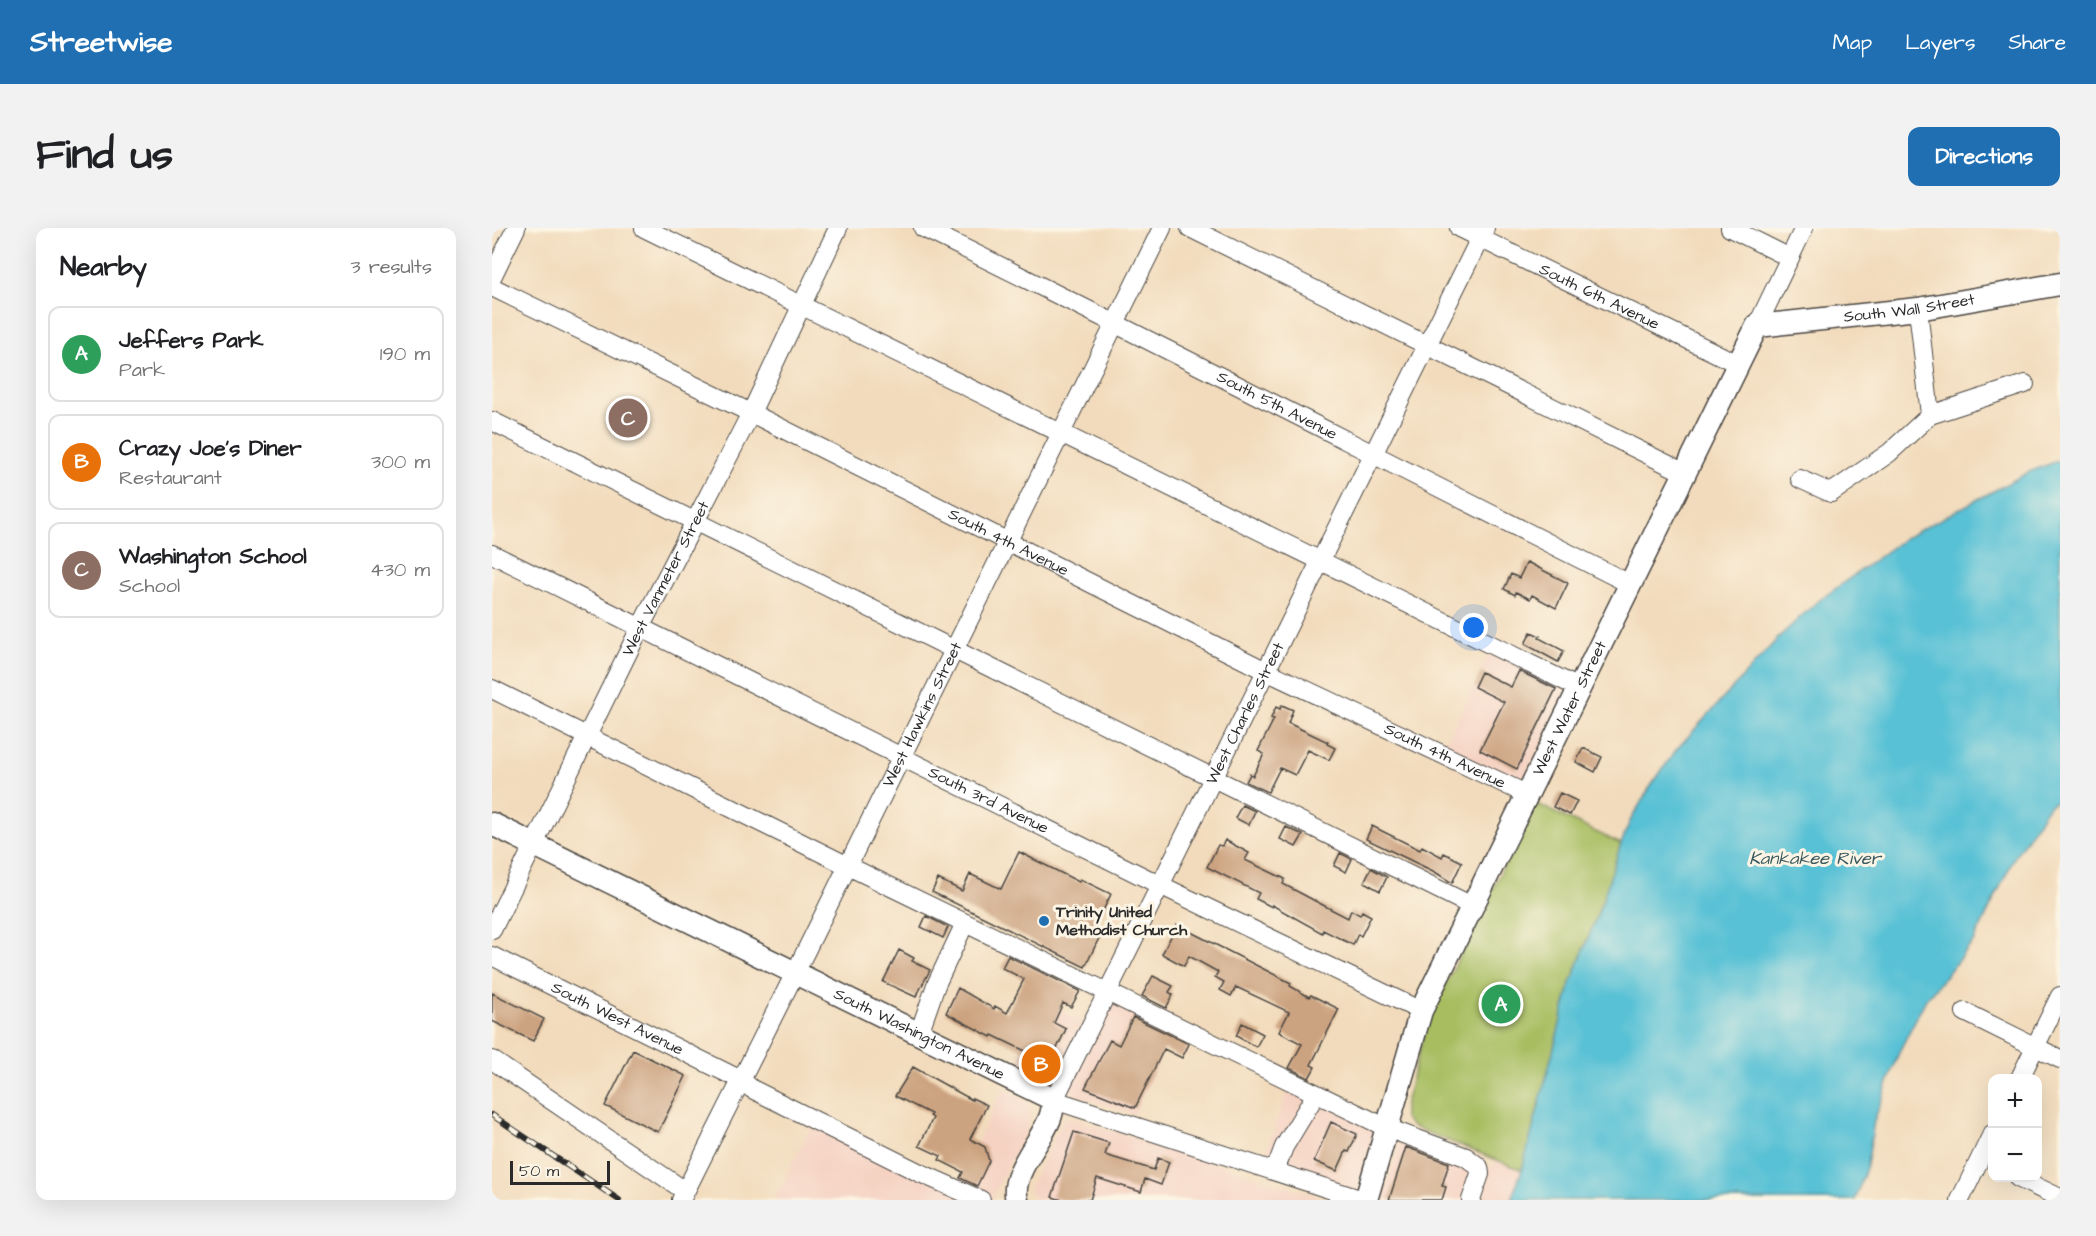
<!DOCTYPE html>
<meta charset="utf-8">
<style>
:root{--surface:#fff;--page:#f2f2f2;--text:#202124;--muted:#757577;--line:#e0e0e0;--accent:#1f6fb2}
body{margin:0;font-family:"Architects Daughter",sans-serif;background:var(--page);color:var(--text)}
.controls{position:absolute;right:18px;bottom:18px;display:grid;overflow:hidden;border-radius:12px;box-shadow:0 6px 24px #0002}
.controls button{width:54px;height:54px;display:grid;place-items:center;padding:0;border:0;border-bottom:2px solid var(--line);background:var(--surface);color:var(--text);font:30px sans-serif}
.scale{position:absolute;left:18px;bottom:15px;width:100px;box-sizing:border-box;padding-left:6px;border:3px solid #2b2b2b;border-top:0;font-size:16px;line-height:21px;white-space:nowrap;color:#2b2b2b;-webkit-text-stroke:4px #fcf5e5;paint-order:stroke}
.you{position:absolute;left:982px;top:400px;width:21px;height:21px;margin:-15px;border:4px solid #fff;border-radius:50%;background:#1a73e8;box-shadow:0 0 0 9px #1a73e833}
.badge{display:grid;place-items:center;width:39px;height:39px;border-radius:50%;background:var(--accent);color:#fff;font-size:20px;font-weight:700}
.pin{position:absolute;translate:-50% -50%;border:3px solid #fff;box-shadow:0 2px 6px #0006}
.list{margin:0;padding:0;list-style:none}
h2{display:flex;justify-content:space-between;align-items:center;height:78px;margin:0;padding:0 24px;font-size:26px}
h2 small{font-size:20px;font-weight:400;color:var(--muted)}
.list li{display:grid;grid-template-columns:39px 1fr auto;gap:18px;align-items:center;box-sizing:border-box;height:96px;margin:0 12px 12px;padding:0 12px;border:2px solid var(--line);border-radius:12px}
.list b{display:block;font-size:22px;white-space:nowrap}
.list p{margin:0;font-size:20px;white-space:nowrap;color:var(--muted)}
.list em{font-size:20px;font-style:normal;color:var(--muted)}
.map{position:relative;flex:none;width:1568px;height:972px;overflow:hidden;border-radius:12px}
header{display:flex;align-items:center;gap:36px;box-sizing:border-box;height:84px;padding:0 30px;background:var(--accent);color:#fff}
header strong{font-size:28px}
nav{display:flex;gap:33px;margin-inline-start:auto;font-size:21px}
.intro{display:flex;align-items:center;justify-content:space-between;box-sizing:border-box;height:144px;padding:0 36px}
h1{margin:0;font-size:42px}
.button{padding:15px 27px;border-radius:12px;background:var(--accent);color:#fff;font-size:21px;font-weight:700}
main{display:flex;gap:36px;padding:0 36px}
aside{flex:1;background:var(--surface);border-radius:12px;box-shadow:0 6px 24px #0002}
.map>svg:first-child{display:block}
</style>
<header>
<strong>Streetwise</strong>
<nav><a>Map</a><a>Layers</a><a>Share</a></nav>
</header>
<div class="intro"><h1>Find us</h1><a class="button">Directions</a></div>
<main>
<aside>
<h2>Nearby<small>3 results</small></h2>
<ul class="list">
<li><span class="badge" style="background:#2e9e5b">A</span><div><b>Jeffers Park</b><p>Park</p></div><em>190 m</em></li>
<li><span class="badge" style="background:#e8710a">B</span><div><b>Crazy Joe's Diner</b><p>Restaurant</p></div><em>300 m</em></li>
<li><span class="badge" style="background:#8d6e63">C</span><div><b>Washington School</b><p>School</p></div><em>430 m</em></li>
</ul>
</aside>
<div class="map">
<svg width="1568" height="972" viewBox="0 0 1568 972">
<rect width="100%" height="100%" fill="#fcf5e5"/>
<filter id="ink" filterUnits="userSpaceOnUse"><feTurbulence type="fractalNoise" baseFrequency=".0167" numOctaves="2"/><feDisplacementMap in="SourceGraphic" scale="12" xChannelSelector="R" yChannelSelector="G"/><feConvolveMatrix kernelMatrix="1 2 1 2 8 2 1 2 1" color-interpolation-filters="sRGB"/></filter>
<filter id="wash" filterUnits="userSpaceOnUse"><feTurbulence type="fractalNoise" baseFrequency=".008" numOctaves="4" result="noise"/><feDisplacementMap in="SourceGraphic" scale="24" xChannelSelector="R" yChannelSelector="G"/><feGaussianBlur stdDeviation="1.35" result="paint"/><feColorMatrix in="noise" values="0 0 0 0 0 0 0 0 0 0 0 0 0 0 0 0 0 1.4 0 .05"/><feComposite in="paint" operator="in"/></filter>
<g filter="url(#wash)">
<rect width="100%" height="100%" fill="#f2dbbc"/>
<path fill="#f5d2c2" d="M1004 413 1082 450 1030 553 1026 554 951 519Z
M624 764 686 793 642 886 582 867 578 863V857Z
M555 776 591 794 564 851 560 855 524 839Z
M797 858 883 900 867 960 862 962 772 932Z
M511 861 532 871 541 881 534 903 499 972H282L326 885 466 954Z
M576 889 836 972H545L537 963 539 955 572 890Z
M918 909 1001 940 1004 932 1030 942 1019 972H890L908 912Z"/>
<path fill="#a7bd61" stroke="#697446" stroke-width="1.5" d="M1043 575 1129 616 1110 674 1078 758 1030 942 919 898 912 890V879L935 794Z"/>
<path fill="#58c1d5" stroke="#427680" stroke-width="1.5" d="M1568 232V571L1557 577 1523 628 1482 713 1434 771 1408 822 1382 893 1375 937 1363 972H1019L1030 942 1078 758 1110 674 1129 616 1138 593 1157 561 1184 522 1289 407 1325 374 1413 310 1537 244Z"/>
<g id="blocks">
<path fill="#cca380" d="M1035 334 1076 355 1064 380 1040 367 1038 371 1024 364 1023 367 1012 361 1019 346 1027 350Z
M1039 404 1048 408 1047 410 1072 423 1066 434 1033 416Z
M1027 443 1064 461 1025 541 988 522 1012 474 982 459 989 444 1019 459Z
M790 477 801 482 796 495 836 514 835 516 843 520 837 532 816 522 803 547 788 540 776 564 754 554 758 546 761 548 772 526 766 523 782 491 779 490 784 479 788 481Z
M1091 520 1110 529 1103 544 1084 534Z
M1068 565 1085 573 1078 587 1061 579Z
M750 577 763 583 757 597 743 590Z
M880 598 928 622 930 618 950 629 952 625 970 634 960 655 943 644 874 611Z
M794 599 811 607 804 619 788 611Z
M733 612 757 625 753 632 793 651 791 656 827 675 856 690 859 682 868 687 870 683 879 688 869 708 866 706 861 717 831 702 830 705 780 677V679L764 671 767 665 715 639 726 617 730 618Z
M527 624 587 654 588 651 619 666 602 701 610 704 593 739 440 664 446 651 470 663 478 646 509 661Z
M848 625 860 631 854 644 842 638Z
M879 640 895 649 888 663 872 654Z
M434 688 456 699 451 710 429 699Z
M685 697 799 755 798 758 817 769 819 767 847 781 819 837 823 839 817 850 797 840 810 816 787 804 797 784 744 759 739 768 728 762 732 754 723 749 726 744 697 728 692 738 670 726Z
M407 722 422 730 420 733 438 742 424 769 391 754Z
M516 728 588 763 579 779 571 775 562 795 574 801 558 835 500 807 499 809 454 785 466 760 502 781 503 778 515 785 532 751 510 740Z
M661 748 681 758 677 764 681 767 674 780 650 768Z
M0 765 52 791 41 813 0 793Z
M641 789 697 816 690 830 672 821 643 880 593 860 618 812 627 817Z
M750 795 771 806 764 819 744 808Z
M141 822 194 848 166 904 113 878Z
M421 839 480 872V870L495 877 478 911 493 919 497 933 485 958 468 950 471 944 447 932 449 928 427 918 441 890 438 888 439 886 403 868Z
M839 894 865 906 857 924 854 923 845 943 822 933Z
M582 904 617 915 613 927 662 942 666 930 677 934 669 957 653 951 649 964 605 950 598 972H570L560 969Z
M914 919 957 935 950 958 954 959 950 972H897Z"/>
</g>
</g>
<g filter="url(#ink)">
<use href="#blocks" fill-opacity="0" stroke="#494541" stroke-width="1.5"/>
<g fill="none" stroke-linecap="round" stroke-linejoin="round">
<defs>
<g id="minor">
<path d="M152 0 1087 460"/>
<path id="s1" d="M431 0C668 116 902 238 1138 356"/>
<path d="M698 0 1193 245"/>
<path id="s2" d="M967 0 1246 136"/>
<path d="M1238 0 1298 30"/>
<path d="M0 49 24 0"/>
<path id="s3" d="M0 59 259 185 774 443 1034 566"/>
<path d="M1426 81 1438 187"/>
<path d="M1265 98 1312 0"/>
<path d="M0 193 980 678"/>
<path d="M1308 251 1339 265 1397 225 1438 187 1533 156"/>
<path id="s4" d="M0 326 668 657 929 783"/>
<path d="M0 461 356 638 895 900 974 929 987 939 988 946 979 972"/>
<path id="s5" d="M0 702 148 400 259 185 346 0"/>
<path id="s6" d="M0 728 249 852 260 861 426 944 489 972"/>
<path d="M1473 784 1568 831"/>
<path d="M427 805 444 757 473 695"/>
<path d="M0 832 193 963"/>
<path d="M1528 850 1568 768"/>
<path d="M783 943 792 919 824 866"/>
<path d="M1526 950 1568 970"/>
<path id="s7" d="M189 972 303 745 670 0"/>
<path id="s8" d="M871 972 562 872 993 0"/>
<path d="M1468 972 1500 906"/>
</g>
<g id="major">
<path id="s9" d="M0 596 562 872C561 878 560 885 558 890 549 914 517 947 525 972"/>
<path id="s10" d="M874 972 929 783 1265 98 1426 81 1568 56"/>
</g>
</defs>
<use href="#minor" stroke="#494541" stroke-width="20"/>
<use href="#major" stroke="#494541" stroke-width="25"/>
<use href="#minor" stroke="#fff" stroke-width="18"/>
<use href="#major" stroke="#fff" stroke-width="22"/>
<defs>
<path id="rail" d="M0 887 127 972"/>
</defs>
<use href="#rail" stroke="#2b2b2b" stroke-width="6"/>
<use href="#rail" stroke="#fcf5e5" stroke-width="4" stroke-dasharray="11" stroke-linecap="butt"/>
</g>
</g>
<circle fill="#1f6fb2" stroke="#fcf5e5" stroke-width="2" cx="552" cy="693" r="6"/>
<g text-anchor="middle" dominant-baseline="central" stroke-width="6" stroke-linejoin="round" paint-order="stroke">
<g font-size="16" fill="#2b2b2b" stroke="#fcf5e5">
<text stroke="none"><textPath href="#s2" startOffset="156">South 6th Avenue</textPath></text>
<text stroke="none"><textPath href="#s10" startOffset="1113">South Wall Street</textPath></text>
<text stroke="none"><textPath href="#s1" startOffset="396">South 5th Avenue</textPath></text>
<text stroke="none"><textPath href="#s3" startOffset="576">South 4th Avenue</textPath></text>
<text stroke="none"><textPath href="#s5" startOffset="392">West Vanmeter Street</textPath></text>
<text stroke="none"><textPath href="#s10" startOffset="534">West Water Street</textPath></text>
<text stroke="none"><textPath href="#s8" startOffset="756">West Charles Street</textPath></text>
<text stroke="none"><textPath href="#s7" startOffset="542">West Hawkins Street</textPath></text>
<text stroke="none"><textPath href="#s3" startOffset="1062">South 4th Avenue</textPath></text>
<text stroke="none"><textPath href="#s4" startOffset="554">South 3rd Avenue</textPath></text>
<text stroke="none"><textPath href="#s6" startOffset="140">South West Avenue</textPath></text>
<text stroke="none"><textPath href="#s9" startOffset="476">South Washington Avenue</textPath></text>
</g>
<g font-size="16" font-weight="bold" fill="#2b2b2b" stroke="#fcf5e5" text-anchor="start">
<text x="564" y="684">Trinity United<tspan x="564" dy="18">Methodist Church</tspan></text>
</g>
<g font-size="18" font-style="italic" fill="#38585e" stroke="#fcf5e5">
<text x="1323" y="630">Kankakee River</text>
</g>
</g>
</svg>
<div class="controls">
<button>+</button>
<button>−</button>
</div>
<div class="scale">50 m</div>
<div class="you"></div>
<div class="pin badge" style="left:1009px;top:776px;background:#2e9e5b">A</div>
<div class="pin badge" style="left:549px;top:836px;background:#e8710a">B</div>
<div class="pin badge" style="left:136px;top:190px;background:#8d6e63">C</div>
</div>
</main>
